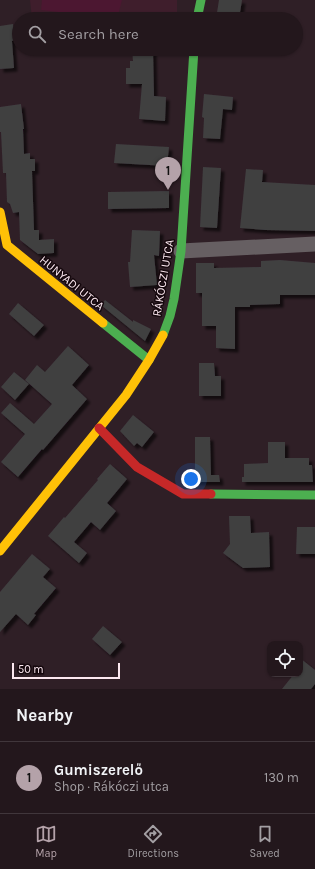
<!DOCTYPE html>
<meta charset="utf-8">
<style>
:root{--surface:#23171c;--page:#2f2429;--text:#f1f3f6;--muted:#a39fa3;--line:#40363b;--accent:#b4a2a9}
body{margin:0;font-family:Karla,sans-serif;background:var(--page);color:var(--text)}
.controls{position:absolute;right:12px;bottom:12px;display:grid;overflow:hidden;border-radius:8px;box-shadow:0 1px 3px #0004}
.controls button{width:36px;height:36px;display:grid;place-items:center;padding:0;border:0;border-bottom:1px solid var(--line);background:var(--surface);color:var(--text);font:20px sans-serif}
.scale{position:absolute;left:12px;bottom:10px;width:108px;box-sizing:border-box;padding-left:4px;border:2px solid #fce8f0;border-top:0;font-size:11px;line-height:14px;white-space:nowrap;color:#fce8f0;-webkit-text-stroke:3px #15080d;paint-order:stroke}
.you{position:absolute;left:191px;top:479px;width:14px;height:14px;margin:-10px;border:3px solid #fff;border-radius:50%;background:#1a73e8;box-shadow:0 0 0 6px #1a73e833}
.badge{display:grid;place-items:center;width:26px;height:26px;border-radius:50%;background:var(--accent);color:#111;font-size:13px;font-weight:700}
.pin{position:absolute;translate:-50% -33px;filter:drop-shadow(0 1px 2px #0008)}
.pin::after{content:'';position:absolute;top:21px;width:14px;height:12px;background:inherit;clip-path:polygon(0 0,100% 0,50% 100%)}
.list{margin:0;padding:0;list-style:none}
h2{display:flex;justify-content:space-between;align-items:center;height:52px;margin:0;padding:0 16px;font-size:17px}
h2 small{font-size:13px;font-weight:400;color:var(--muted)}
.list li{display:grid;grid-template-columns:26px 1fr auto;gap:12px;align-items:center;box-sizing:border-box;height:72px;padding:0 16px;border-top:1px solid var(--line)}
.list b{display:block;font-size:15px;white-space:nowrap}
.list p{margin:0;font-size:13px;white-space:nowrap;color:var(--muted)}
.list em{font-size:13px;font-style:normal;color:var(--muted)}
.icon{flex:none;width:22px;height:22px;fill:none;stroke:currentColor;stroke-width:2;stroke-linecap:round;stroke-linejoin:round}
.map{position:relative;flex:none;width:315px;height:689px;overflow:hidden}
.search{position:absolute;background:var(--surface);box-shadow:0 1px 3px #0004;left:12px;right:12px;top:12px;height:44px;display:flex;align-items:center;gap:10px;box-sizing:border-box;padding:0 14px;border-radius:22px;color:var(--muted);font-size:15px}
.sheet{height:124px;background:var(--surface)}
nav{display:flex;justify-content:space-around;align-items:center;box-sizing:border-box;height:56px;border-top:1px solid var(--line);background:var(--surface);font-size:11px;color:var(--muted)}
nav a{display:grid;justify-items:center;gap:2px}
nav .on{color:var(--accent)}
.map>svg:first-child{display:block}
</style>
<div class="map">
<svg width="315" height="689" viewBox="0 0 315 689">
<defs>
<filter id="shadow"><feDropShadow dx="3.5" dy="3.5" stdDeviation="1" flood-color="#0009"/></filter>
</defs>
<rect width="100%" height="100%" fill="#2f1f26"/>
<path fill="#3f1e2c" d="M30 0H177V19H32Z"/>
<path fill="#4c1731" d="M42 0H122L117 19 41 10Z"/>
<path fill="#403f41" filter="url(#shadow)" d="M219 0H242L239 19H216Z
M13 24 15 40 12 41 14 68 0 69V26Z
M132 49H153L154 96 166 97 165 121 139 119 142 84H126V68H130V61H133Z
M204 94 233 97 232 110 223 109 220 139 203 138 204 118 202 117Z
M21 104 24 129H23L24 154 30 153V159H35V171H32L34 230H39V240L54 239V253L38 254 20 240 19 212 13 213 10 204 7 202 6 173H3L1 132H0V107Z
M116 144 169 147 167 166 114 163Z
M203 167 221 168 217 228 200 227Z
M246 169 263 170 262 182 315 185V231L265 230 240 228Z
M169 191V208L108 209V192Z
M132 230 160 231 159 256 154 255 157 285 130 287 128 262H130Z
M280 260 315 263V295H280V304L250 305V307H235V349L216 348V326H202V293H196V263H214V268L261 267V261Z
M105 300 133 322V320L151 329 145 341 101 305Z
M18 303 44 325 34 336 9 314Z
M68 346 89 365 72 385 87 399 43 450 42 449 18 477 1 462 25 434 1 413 10 403 34 424 52 404 25 380 37 365 45 372Z
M199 363H214L215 376H221V396H199Z
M14 372 29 384 15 400 1 387Z
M133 415 154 432 142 447 137 443 134 446 120 431Z
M195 437H210L211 475H219L220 482H195Z
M268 442H285V458H309V465H312L313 482H242V477H244V464L268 463Z
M110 464 127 479 107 503 116 511 100 530 91 522 74 542 87 553 79 563 48 536 64 517 65 518 98 480 97 479Z
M229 516H250L251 533 269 532 270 567 243 568 223 553 230 544Z
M297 527H315V554H296Z
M32 554 50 569 43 577 56 588 34 614 36 615 28 625 16 614 0 632V592Z
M103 626 122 642 110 655 92 639Z
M300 658 315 670V684L311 689H282L294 674H300Z"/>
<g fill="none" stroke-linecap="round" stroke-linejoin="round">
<path stroke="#665f62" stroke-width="15" d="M181 251 315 244"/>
<path stroke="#4caf50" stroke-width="9" d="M197 19 201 0
M103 323 149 360
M163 335 170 316 174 299 181 251 194 49
M211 494 315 495"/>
<path stroke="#ffc107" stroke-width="9" d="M0 212 7 245 103 323
M0 551 126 395 149 360 163 335"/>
<path stroke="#c62828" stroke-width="9" d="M99 428 137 467 183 494H211"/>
</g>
<g text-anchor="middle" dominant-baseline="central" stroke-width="3" stroke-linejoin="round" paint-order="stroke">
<g font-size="12" fill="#fce8f0" stroke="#15080d">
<text transform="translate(163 278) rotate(-80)">RÁKÓCZI UTCA</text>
<text transform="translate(72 283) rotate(39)">HUNYADI UTCA</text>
</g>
</g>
</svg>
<div class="controls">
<button><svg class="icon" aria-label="locate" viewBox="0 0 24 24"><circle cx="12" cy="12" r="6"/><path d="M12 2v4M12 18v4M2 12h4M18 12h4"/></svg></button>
</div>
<div class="scale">50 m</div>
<div class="you"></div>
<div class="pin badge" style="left:168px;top:190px">1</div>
<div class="search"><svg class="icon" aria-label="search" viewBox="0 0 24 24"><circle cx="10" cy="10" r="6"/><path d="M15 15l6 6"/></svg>Search here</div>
</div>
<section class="sheet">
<h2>Nearby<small></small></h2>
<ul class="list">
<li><span class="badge">1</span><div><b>Gumiszerelő</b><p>Shop · Rákóczi utca</p></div><em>130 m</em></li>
</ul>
</section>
<nav>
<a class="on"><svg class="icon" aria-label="map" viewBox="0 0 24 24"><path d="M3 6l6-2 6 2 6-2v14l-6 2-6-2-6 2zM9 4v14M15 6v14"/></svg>Map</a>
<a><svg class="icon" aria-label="directions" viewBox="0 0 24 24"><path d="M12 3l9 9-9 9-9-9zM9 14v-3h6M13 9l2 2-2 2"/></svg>Directions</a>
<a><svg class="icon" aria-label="saved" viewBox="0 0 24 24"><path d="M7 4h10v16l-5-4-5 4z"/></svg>Saved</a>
</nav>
